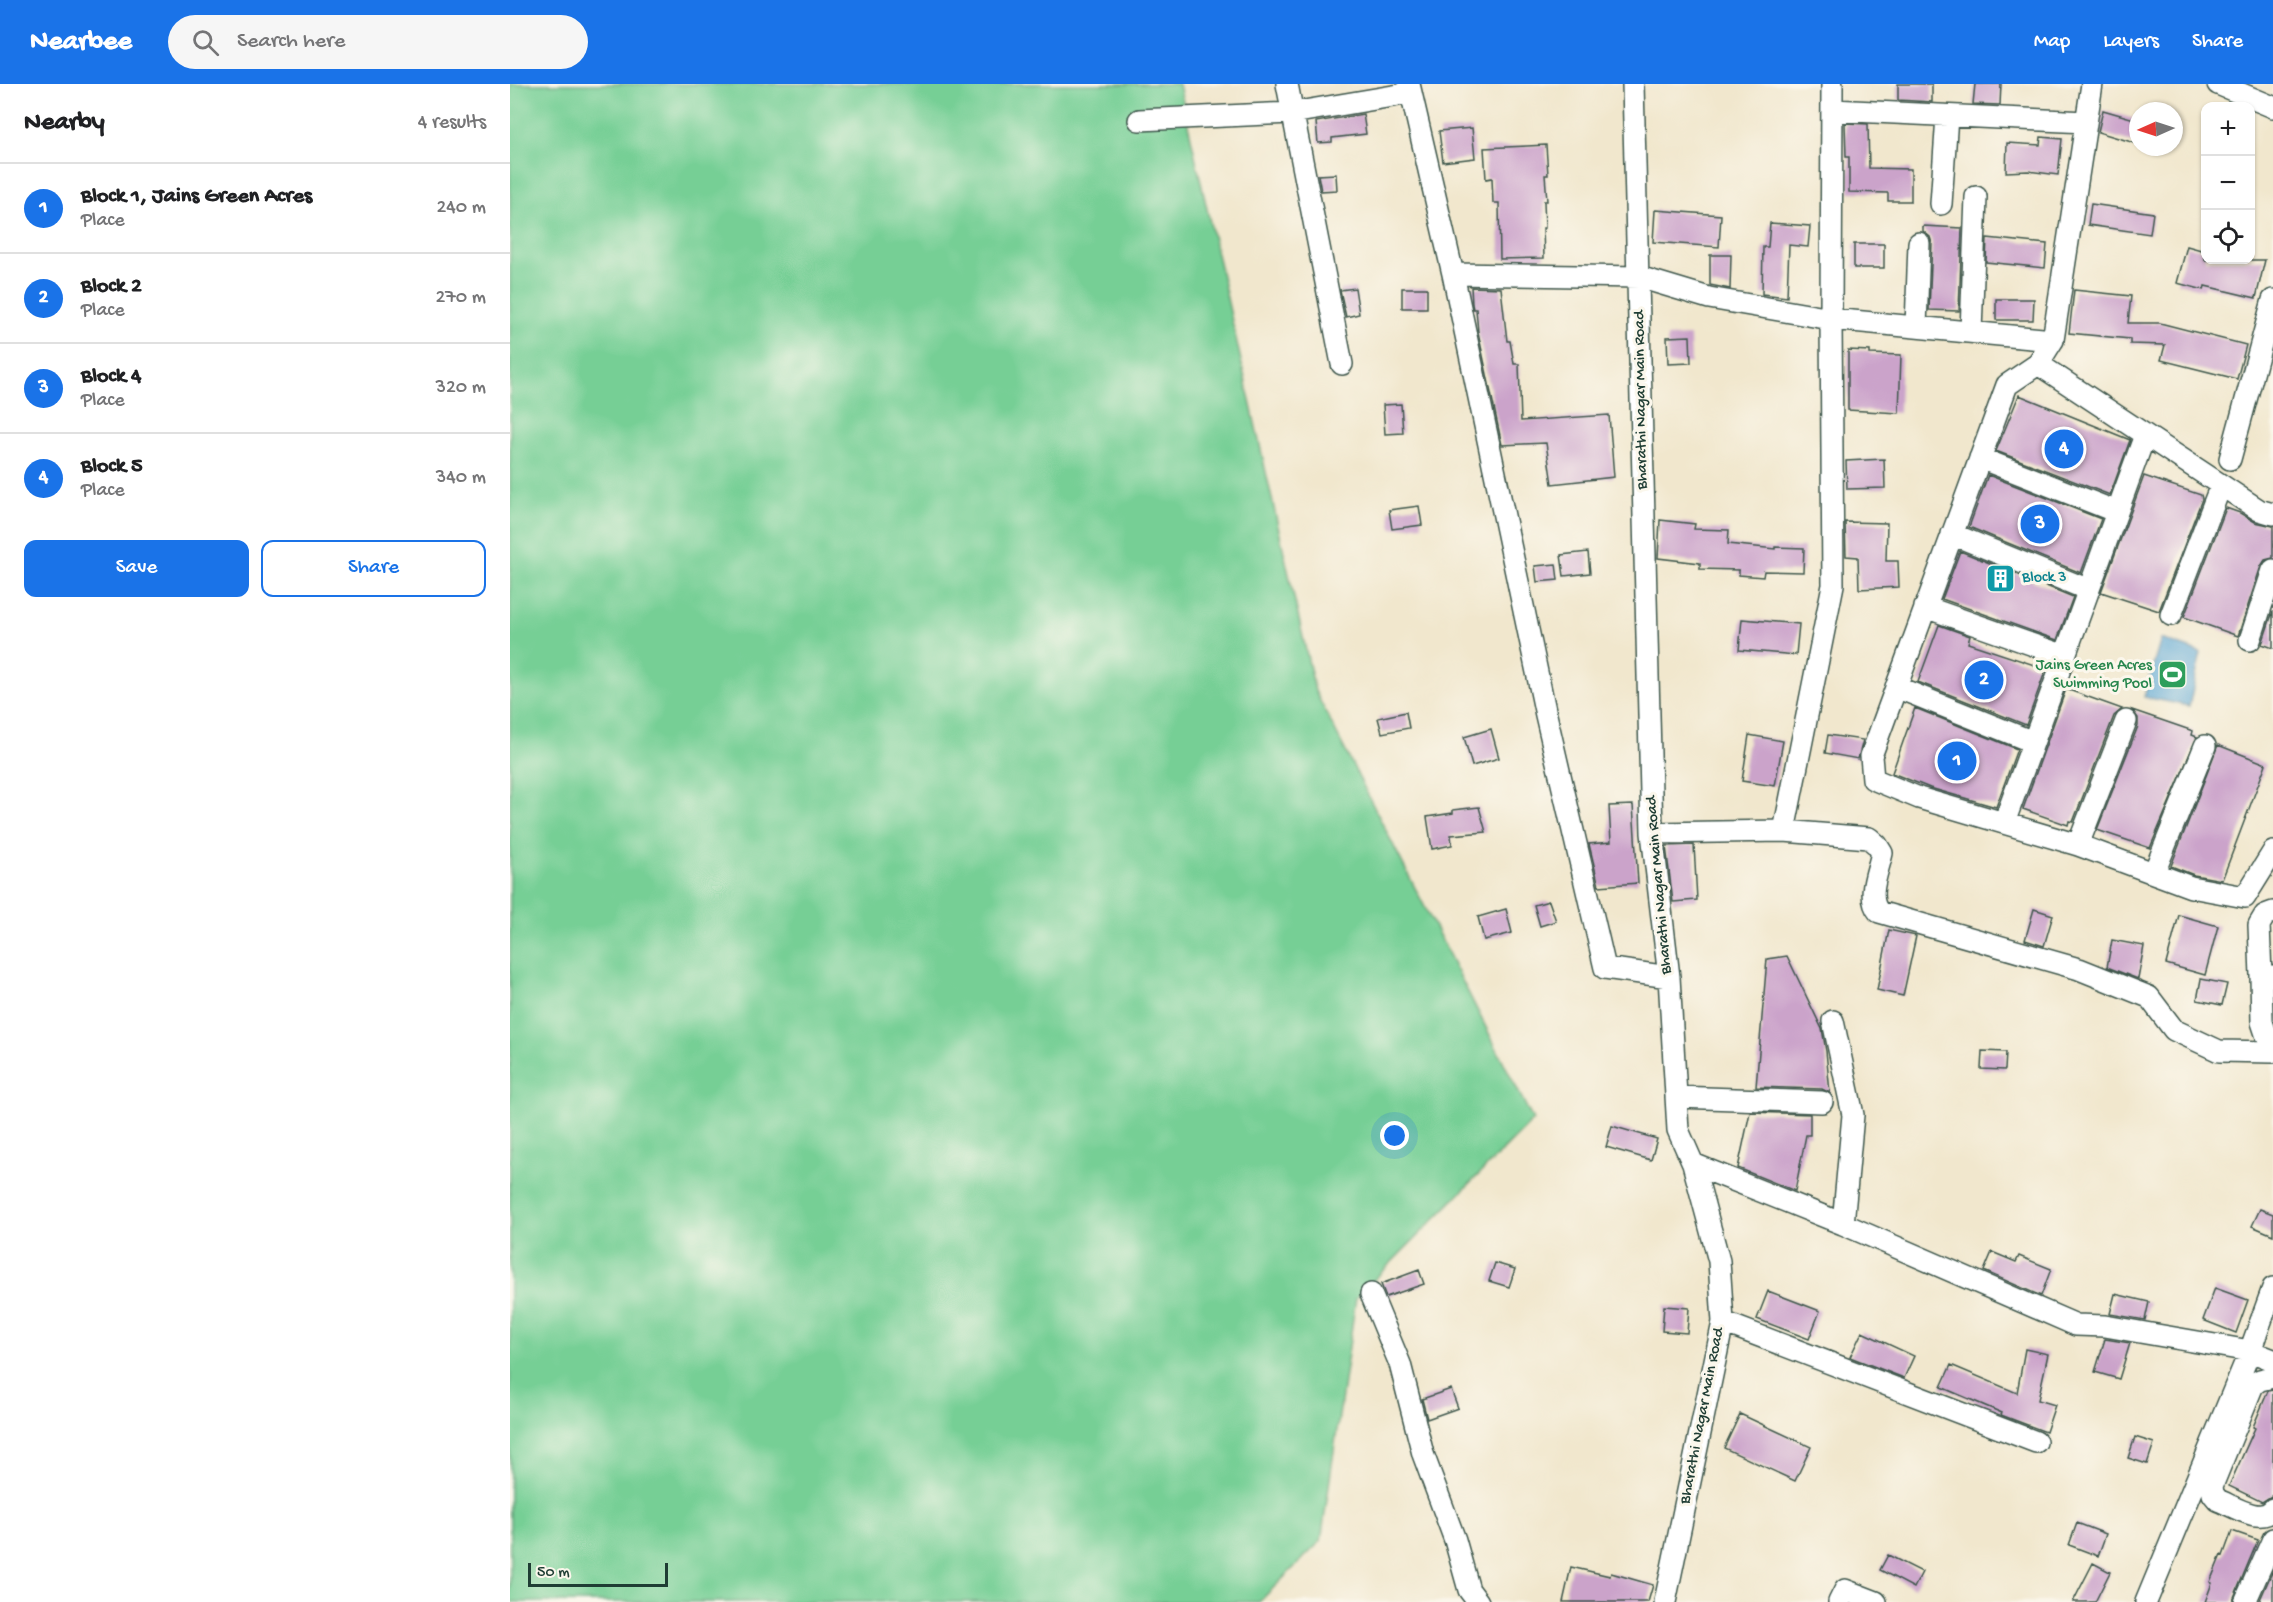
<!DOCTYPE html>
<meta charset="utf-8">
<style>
:root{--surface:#fff;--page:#f6f6f6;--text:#202124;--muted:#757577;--line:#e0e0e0;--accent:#1a73e8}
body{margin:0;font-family:"Gochi Hand",sans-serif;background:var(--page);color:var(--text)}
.controls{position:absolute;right:18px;top:18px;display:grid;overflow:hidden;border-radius:12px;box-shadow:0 2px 4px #0004}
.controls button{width:54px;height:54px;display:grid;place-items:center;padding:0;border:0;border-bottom:2px solid var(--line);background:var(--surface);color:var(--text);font:30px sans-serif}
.compass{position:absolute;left:1619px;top:18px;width:54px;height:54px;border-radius:50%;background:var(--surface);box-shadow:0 2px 4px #0004;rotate:267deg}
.scale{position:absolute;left:18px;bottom:15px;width:140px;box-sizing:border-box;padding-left:6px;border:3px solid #1f3d34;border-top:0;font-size:16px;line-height:21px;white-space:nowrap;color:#1f3d34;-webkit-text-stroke:4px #fbf7ec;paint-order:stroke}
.you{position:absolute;left:885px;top:1052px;width:21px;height:21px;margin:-15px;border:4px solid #fff;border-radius:50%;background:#1a73e8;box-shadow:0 0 0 9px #1a73e833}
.badge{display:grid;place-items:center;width:39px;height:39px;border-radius:50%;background:var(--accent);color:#fff;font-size:20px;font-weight:700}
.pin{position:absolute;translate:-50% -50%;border:3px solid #fff;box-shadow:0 2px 6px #0006}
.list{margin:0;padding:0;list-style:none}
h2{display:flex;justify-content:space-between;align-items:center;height:78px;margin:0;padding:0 24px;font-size:26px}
h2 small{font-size:20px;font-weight:400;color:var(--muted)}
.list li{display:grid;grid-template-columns:39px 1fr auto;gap:18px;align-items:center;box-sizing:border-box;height:90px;padding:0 24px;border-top:2px solid var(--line)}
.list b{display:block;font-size:22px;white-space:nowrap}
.list p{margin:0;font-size:20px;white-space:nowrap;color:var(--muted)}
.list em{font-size:20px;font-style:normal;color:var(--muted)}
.actions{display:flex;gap:12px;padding:18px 24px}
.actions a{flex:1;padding:14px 0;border:2px solid var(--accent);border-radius:12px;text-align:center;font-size:21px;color:var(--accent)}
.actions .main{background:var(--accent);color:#fff}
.icon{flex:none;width:33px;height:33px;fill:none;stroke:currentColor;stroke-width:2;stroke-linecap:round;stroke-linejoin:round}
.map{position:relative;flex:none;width:1763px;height:1518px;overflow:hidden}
header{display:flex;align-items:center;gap:36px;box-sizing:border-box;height:84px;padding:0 30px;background:var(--accent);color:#fff}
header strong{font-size:28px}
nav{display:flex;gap:33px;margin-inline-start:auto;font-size:21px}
.search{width:420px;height:54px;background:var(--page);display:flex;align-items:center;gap:15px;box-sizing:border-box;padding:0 21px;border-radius:33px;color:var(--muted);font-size:22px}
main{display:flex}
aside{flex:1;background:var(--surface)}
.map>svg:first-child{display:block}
</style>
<header>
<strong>Nearbee</strong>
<div class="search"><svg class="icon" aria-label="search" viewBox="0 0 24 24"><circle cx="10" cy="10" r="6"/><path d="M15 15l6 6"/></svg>Search here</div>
<nav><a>Map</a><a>Layers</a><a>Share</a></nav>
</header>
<main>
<aside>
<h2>Nearby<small>4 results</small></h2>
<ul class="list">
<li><span class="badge">1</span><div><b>Block 1, Jains Green Acres</b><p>Place</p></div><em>240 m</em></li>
<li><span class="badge">2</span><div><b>Block 2</b><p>Place</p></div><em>270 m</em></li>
<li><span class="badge">3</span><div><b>Block 4</b><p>Place</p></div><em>320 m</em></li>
<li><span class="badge">4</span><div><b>Block 5</b><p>Place</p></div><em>340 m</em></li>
</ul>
<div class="actions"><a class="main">Save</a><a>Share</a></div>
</aside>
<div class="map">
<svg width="1763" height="1518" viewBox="0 0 1763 1518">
<rect width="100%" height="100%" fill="#fbf7ec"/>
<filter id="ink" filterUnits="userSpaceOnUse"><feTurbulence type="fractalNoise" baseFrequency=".0167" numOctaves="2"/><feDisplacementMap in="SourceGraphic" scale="12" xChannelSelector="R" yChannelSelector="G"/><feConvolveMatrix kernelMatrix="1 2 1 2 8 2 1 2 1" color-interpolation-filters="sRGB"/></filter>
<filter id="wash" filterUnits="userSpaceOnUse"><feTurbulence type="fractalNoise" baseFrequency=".008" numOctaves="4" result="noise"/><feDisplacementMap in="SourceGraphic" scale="24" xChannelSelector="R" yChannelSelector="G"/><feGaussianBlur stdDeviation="1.35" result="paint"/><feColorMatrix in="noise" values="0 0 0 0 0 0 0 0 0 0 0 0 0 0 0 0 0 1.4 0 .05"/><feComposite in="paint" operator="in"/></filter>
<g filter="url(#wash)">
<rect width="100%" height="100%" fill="#f1e7cd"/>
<path fill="#76cf95" stroke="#4a8664" stroke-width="1.5" d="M0 0H669L805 607 1023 1036 846 1214 811 1457 749 1518H0Z"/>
<path fill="#5aa5d2" stroke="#3c7183" stroke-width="1.5" d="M1651 555 1691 569 1679 622 1634 613Z"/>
<g id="blocks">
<path fill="#cba3ca" d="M1388 0H1422V18L1388 16Z
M1465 0H1491L1490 21 1463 20Z
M1593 26 1628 36V48L1625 59 1588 48Z
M853 30 856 50 822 54V58L808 59 806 38Z
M1335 39 1358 40 1359 84 1401 85V117H1378V109L1339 108V73H1336Z
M962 44 965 74 933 78 929 47Z
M1531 53 1552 55 1548 91 1518 87 1496 88 1497 59 1530 61Z
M1036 61 1038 91H1035L1037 117H1034L1035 144H1033L1034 174 990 175 989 119H983L982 94 976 95 974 64Z
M826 90 827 106 811 107 808 91Z
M1581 120 1643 129 1640 150 1578 141Z
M1145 126 1211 131 1209 163 1143 158Z
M1260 139 1300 142 1298 163 1279 161 1277 213 1252 210 1253 163H1258Z
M1413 142 1452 144 1449 227 1419 226 1422 159 1420 153 1413 147Z
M1477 154 1537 160 1535 184 1476 178Z
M1344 160H1374V184H1344Z
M1677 162 1695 167V176H1755L1746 214 1695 202 1694 206 1667 199Z
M1200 171H1221L1220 205 1200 201Z
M961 203 991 204 997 257H1000L1004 280H1009L1011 337 1099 331 1104 393 1042 400 1036 359 992 361 968 248 966 225H963L962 220Z
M845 204 849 230 836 233 830 206Z
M892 204H917V224H892Z
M1564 206 1621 212 1618 239H1650L1736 261 1727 295 1651 276 1655 261 1620 260V255L1559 249Z
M1486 215H1524L1523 236H1486Z
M1180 252 1181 279 1158 280 1157 253Z
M1338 266 1360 267V270L1391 271 1389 329 1338 326Z
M1509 311 1620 356 1600 411 1486 367Z
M891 320 893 349 875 350 873 321Z
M1374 375 1375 404 1337 405 1336 377Z
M1478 391 1591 435 1571 489 1459 443Z
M1634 392 1691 411 1692 415 1649 527 1591 508Z
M909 422 912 441 882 445 879 426Z
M1716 424 1730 429 1745 438 1763 442V474L1755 476 1751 482 1728 552 1674 533Z
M1150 436 1185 440 1184 445 1219 446 1218 460 1265 465V463L1294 464 1293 488 1254 487 1253 493 1229 491V486L1190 485V479L1148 474Z
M1335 438 1377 439 1376 477H1388L1389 503 1349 505 1348 473 1336 472Z
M1450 467 1563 513 1547 556 1432 515Z
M1078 468 1080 489 1054 492 1051 471Z
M1046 480 1048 496 1027 498 1025 482Z
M1763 527V564L1752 560Z
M1232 535 1289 540 1286 571 1229 566Z
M1429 541 1460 552 1458 559 1536 585 1516 641 1408 598Z
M1556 605 1612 625 1604 632 1563 738 1559 737 1558 741 1513 725Z
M1405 624 1507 665 1486 723 1420 704 1382 689Z
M1622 626 1683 647 1682 651 1687 653 1640 764 1587 746 1628 642V634Z
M896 628 899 644 872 649 868 634Z
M981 645 989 674 962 682 954 653Z
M1239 651 1273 657 1265 702 1232 697Z
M1318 651 1353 656 1348 675 1315 669Z
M1708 661 1756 680 1712 796 1684 791 1661 782Z
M1123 721 1128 799 1089 802 1079 760 1101 758 1099 722Z
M969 723 976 748 941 751 942 761 922 765 917 733 943 729V726Z
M1184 761 1187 816 1163 818 1156 762Z
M1039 817 1046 837 1030 842 1024 821Z
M996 825 1002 849 974 856 968 833Z
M1524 825 1543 831 1534 862 1515 856Z
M1669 831 1708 842 1695 891 1656 880Z
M1379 846 1406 852 1393 912 1367 906Z
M1602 856 1634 862 1628 895 1597 883Z
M1277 872 1312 945 1316 967 1320 1009 1312 1005 1246 1003 1257 875Z
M1691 895 1717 900 1712 921 1687 916Z
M1472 967 1496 968 1495 986 1471 985Z
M1240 1028 1300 1030V1051H1296L1285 1107 1228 1084Z
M1102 1042 1147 1055 1141 1076 1096 1063Z
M1750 1125 1763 1130V1151L1742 1142Z
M1482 1168 1506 1178 1509 1172 1541 1185 1531 1212 1474 1187Z
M985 1179 1005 1185 999 1203 979 1197Z
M909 1186 914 1200 876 1213 871 1200Z
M1705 1204 1738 1216 1726 1249 1693 1236Z
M1258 1207 1310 1227 1299 1255 1247 1235Z
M1605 1210 1639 1218 1635 1236 1600 1230Z
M1154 1222 1179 1224 1177 1249 1152 1247Z
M1352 1248 1404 1272 1394 1294 1340 1273Z
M1595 1255 1620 1259 1609 1295 1585 1288Z
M1515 1265 1538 1270 1528 1316 1545 1321 1536 1348 1491 1331 1492 1329 1431 1303 1441 1281 1507 1309Z
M941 1305 948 1324 917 1335 912 1315Z
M1763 1306V1411L1752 1418 1719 1402 1745 1344 1743 1343 1758 1307Z
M1230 1330 1301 1363 1285 1397 1214 1364Z
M1625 1353 1644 1359 1637 1380 1618 1374Z
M1567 1439 1596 1450 1588 1472 1559 1461Z
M1722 1447 1748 1456 1722 1518H1695L1702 1499 1700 1498 1711 1471 1713 1472Z
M1378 1471 1412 1488 1404 1504 1370 1486Z
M1583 1479 1600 1488 1585 1518H1563Z
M1061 1483 1100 1492 1101 1489 1143 1501 1138 1518H1053Z
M1763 1486V1518H1749Z"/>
</g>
</g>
<g filter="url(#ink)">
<use href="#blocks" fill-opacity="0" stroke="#3e564b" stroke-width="1.5"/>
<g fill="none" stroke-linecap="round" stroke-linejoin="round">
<defs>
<path id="minor" d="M777 0 832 280
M899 0 943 190 1036 631 1095 884 1159 893
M1123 0 1142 749 1159 893 1168 1046 1183 1080 1209 1177 1213 1238 1155 1518
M1582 0 1543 256 1528 280 1497 301 1361 672 1363 695 1409 714 1568 761 1681 803 1735 813 1763 768
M1708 0 1763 23
M1322 26 1576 38
M629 36 782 29 901 9
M1431 120 1437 32
M943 190 1129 193 1199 214 1321 235 1543 256
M1406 243 1409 159
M1461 248 1466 113
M1528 280 1749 426 1763 430
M1470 374 1607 428
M1720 375 1763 216
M1442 450 1579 506
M1415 523 1555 572
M1661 531 1711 401
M1740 556 1763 486
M1386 603 1523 658
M1494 739 1635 351
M1274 747 1323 501 1321 235 1322 0
M1142 749 1274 747 1359 754 1367 761 1372 769C1368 788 1356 813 1369 828L1569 885 1639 913 1664 946 1709 967 1763 968
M1568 761 1616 637
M1644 789 1695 662
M1763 828 1755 831 1749 841 1751 892H1763
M1751 892 1752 938 1756 950 1763 953
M1323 937 1343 1031 1333 1140
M1166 1013 1312 1018
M1183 1080 1333 1140 1566 1241 1595 1242 1740 1267 1763 1276
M861 1210 890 1280 913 1370 945 1456 959 1506 968 1518
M1213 1238 1526 1358
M1763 1293 1750 1296 1743 1301 1702 1402 1703 1410 1708 1416C1723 1422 1751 1441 1763 1425
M1329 1518 1335 1506 1366 1518
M1636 1518 1740 1267 1763 1204
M1735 1518 1763 1455"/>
</defs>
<use href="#minor" stroke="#3e564b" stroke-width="24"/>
<use href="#minor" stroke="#fff" stroke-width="21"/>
</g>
</g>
<defs>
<symbol id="building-square" viewBox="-11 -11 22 22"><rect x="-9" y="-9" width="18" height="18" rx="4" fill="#0f9aa8" stroke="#fbf7ec"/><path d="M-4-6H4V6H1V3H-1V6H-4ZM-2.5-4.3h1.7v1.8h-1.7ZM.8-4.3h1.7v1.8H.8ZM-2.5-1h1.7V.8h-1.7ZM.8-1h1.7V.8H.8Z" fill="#fff"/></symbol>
<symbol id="stadium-square" viewBox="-11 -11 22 22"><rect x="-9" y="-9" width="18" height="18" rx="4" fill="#2e9e5b" stroke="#fbf7ec"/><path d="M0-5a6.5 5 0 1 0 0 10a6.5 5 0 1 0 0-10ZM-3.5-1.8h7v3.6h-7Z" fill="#fff"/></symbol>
</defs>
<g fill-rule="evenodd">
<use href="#building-square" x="1474" y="478" width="33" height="33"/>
<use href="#stadium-square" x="1646" y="574" width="33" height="33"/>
</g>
<g text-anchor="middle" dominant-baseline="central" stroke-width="6" stroke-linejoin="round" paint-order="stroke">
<g font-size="16" fill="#1f3d34" stroke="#fbf7ec">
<text transform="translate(1132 316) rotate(-91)">Bharathi Nagar Main Road</text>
<text transform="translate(1150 801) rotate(-95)">Bharathi Nagar Main Road</text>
<text transform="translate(1193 1332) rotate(-79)">Bharathi Nagar Main Road</text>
</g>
<g font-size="16" fill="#0d838f" stroke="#fbf7ec" text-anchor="start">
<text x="1512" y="494">Block 3</text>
</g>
<g font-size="16" fill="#27864d" stroke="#fbf7ec" text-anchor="end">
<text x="1642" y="582">Jains Green Acres<tspan x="1642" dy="18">Swimming Pool</tspan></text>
</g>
</g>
</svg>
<div class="controls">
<button>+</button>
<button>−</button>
<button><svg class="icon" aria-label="locate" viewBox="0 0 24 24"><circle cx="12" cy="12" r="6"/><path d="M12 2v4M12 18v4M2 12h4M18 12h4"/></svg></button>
</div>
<svg class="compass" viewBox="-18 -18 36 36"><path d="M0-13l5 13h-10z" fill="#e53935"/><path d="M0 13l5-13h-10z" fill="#757577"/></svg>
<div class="scale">50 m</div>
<div class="you"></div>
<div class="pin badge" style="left:1447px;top:677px">1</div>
<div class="pin badge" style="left:1474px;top:596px">2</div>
<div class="pin badge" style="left:1530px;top:440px">3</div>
<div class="pin badge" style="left:1554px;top:365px">4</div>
</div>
</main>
